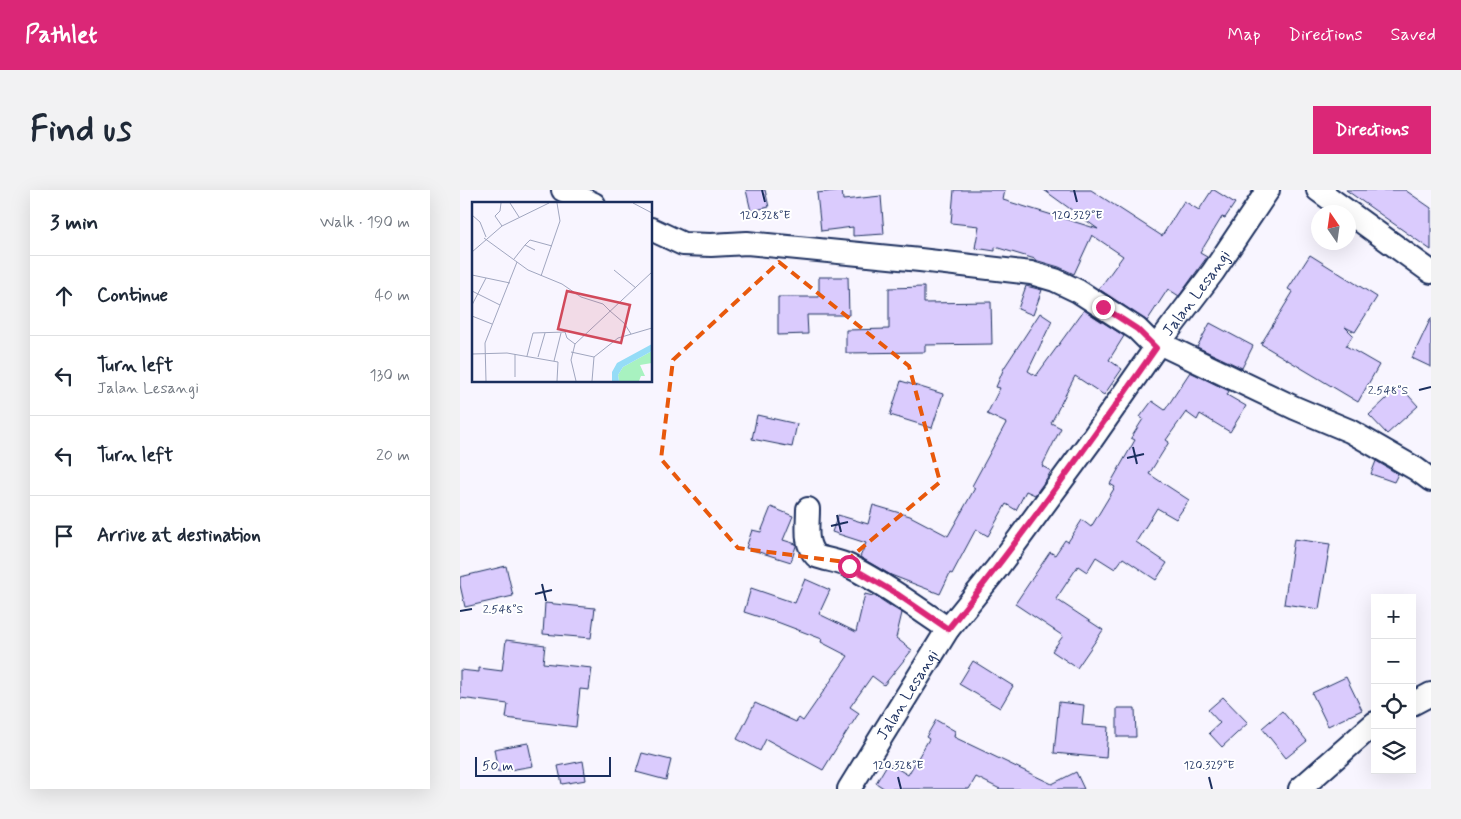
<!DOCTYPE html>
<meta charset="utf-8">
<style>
:root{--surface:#fff;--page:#f2f2f3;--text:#1f2937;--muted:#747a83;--line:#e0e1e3;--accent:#db2777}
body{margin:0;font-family:Mynerve,sans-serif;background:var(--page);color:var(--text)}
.controls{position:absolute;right:15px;bottom:15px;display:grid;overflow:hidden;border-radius:0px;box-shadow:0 5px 20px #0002}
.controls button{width:45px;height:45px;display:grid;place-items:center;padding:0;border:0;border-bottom:1px solid var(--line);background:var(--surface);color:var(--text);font:25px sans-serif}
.compass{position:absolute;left:851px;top:15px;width:45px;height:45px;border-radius:50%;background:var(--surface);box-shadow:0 5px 20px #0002;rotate:347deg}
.scale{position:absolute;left:15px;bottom:12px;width:136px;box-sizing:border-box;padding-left:5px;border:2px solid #1b2f5e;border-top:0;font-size:14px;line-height:18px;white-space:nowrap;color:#1b2f5e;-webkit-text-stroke:4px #fff;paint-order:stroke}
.stop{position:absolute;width:15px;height:15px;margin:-11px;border:4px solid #db2777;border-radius:50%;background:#fff}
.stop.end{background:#db2777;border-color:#fff;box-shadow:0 1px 5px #0008}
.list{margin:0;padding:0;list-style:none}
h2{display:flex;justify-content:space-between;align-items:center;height:65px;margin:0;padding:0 20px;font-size:21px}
h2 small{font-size:16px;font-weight:400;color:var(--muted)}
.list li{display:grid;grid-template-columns:32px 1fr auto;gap:15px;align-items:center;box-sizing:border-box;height:80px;padding:0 20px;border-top:1px solid var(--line)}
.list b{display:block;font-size:19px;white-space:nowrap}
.list p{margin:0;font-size:16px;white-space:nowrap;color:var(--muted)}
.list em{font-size:16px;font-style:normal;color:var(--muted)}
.icon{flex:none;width:28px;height:28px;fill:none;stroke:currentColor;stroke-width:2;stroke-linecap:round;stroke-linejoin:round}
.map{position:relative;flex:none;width:971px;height:599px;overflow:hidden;border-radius:0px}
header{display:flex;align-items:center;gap:30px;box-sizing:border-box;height:70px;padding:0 25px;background:var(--accent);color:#fff}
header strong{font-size:24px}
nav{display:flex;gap:28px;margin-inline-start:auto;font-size:18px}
.intro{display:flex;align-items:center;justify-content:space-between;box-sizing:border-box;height:120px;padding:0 30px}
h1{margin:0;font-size:35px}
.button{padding:12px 22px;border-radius:0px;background:var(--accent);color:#fff;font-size:18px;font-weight:700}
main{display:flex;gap:30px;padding:0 30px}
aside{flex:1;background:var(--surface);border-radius:0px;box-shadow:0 5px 20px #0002}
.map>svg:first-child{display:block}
</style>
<header>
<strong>Pathlet</strong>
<nav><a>Map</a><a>Directions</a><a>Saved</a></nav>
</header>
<div class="intro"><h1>Find us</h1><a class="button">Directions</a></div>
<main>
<aside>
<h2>3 min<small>Walk · 190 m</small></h2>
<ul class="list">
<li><svg class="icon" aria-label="ahead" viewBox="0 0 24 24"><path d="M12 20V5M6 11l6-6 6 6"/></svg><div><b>Continue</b></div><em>40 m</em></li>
<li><svg class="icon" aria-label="left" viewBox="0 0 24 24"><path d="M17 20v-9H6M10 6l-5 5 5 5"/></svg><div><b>Turn left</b><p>Jalan Lesangi</p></div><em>130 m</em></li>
<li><svg class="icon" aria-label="left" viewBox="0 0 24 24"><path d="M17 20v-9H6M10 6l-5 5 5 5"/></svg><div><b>Turn left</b></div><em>20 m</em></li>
<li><svg class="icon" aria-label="arrive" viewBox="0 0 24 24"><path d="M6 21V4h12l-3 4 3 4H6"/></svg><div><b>Arrive at destination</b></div></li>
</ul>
</aside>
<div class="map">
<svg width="971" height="599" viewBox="0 0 971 599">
<rect width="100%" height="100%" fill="#f8f5ff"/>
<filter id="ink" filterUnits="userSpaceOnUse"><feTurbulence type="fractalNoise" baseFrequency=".02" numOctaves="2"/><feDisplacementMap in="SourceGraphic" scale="10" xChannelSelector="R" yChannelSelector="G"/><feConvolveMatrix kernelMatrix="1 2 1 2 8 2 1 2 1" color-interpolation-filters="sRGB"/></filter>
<g filter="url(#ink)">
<path fill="#dacbfd" stroke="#1b2f5e" d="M286 0H305L309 17 291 21Z
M382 0 383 10 421 6 424 44 393 46V37L361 41 357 3Z
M494 0H545L543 10 638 39 584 0H631L702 46 724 11 739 20 752 0H754L775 13 765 28 762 27 740 63 747 67 742 74 719 106 708 99 687 131 639 99 663 66 632 45 614 84 599 77 575 70V69L535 57V61L515 58 519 36 491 33Z
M886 0H945L971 18V60Z
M850 65 917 107 895 142 885 137 893 145 886 156 919 175 898 212 801 154 833 102 828 99Z
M359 87H388L389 125H347L348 144 318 145V107H359Z
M566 96 582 100 573 125 558 119Z
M464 97V113L531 112 532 154 465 155V162L386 163V140L429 139V98Z
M624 120 664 146 649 170 662 179 644 205 615 186 591 233 601 238 582 276 591 281 587 288 575 305 566 301 556 320 546 314 528 346 516 339 492 384 490 383 480 404 431 385 400 367 406 353 372 342 378 325 408 334 413 315 450 326 488 346 515 298 512 296 546 233 527 224 540 198 536 197 544 178 580 123 592 131 568 181 576 186Z
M971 128V177L952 168Z
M750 133 793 156 782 178 737 157Z
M730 182 769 201 767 205 786 216 770 242 740 224 737 230 726 222 706 250 709 252 689 284 729 310 716 329 697 318 676 352 707 373 696 390 663 368 655 379 636 367 627 382 618 376 596 409 643 440 617 478 592 461 603 446 555 414 590 362 595 365 605 350 608 352 622 330 631 337 655 297 650 294 675 250 671 248 683 229 680 227 692 211 705 220Z
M441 191 483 204 472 238 430 225Z
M940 196 958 216 927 244 909 225Z
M297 225 337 234 332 257 292 249Z
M916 271 938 284 934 292 911 284Z
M311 317 333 326 323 350 336 354V356L331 372 286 358 292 340 301 342Z
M834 349 870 354 859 419 824 414Z
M46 376 53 406 5 417 0 395V387Z
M345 389 370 400 359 424 396 442 405 404 417 407 432 417 442 423 436 448 452 460 424 495 412 486 390 517 399 523 377 557 363 580 306 549 300 561 277 549 295 513 336 532 339 528 343 531 388 466 361 452 362 449 312 430V431L284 422 291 398 335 413Z
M85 413 135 418 131 448 83 444Z
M46 450 85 455 83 473 132 478 129 500 120 499 116 537 46 528 48 514 0 508V480L19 482V478L42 481Z
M513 471 553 496 540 518 499 494Z
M886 487 902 520 868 536 852 503Z
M763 507 788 533 762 557 749 543 760 533 748 520Z
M599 512 624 515 622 535 648 537 646 568 594 563Z
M657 518H675L676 547H657Z
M822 521 847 551 826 568 802 538Z
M476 530 495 541 494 547 592 594 616 582 624 599H540L516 587 509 599H425L416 593 428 573 448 585 469 549 466 547Z
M68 553 73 576 38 582 34 559Z
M182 563 211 570 206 590 176 582Z
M123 571 126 590 102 594 98 576Z"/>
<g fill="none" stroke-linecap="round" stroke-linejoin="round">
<defs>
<g id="street">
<path d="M103 0 134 14"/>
<path d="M858 0 971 82"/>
<path d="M191 39 223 54 251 55 287 53 460 70 571 83 595 90 618 101 677 139 696 158"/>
<path d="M699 153 835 218 890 241 956 279 971 290"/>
<path d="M348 319C348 337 344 353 356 366 367 370 379 371 389 376 424 394 456 417 488 439"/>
<path d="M952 514 971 504"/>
<path id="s1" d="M389 599 488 439 538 377 630 252 699 153 753 82 808 0"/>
<path d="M840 599 915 533"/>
</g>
</defs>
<use href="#street" stroke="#1b2f5e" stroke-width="26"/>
<use href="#street" stroke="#fff" stroke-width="22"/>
</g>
</g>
<g fill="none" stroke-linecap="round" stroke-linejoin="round" filter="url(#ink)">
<path stroke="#db2777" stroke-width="6" d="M389 376 437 404 488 439C561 348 629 254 696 158L677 139 643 117"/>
</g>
<path fill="none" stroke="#e8590c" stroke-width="4" stroke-dasharray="10 6" stroke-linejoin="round" d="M319 72 449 176 480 292 385 372 278 358 201 269 213 170Z"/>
<path fill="none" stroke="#1b2f5e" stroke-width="2" d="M302 0 305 12M614 0 617 12M959 200 971 197M673 257 677 274M667 268 684 264M377 325 381 342M371 336 388 332M82 394 86 411M75 404 92 400M0 421 12 419M438 587 441 599M749 587 752 599"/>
<g text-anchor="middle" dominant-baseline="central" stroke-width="4" stroke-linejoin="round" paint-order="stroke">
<g font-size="16" fill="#1b2f5e" stroke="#fff">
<text stroke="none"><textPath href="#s1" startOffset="606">Jalan Lesangi</textPath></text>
<text stroke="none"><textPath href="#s1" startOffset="111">Jalan Lesangi</textPath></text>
</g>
</g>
<g transform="translate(12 12)">
<rect width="180" height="180" fill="#f8f5ff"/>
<path d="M180 149V161L168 163 173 174H169L167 179H147L146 173 151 165Z" fill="#a8f2c0"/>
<path d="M180 142V149L151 165 146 173 147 179H140V170L145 161Z" fill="#95dcf7"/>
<path fill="none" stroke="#a0a6bf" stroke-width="1" d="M29 1 28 9 23 14 30 24M38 1 47 15M161 1 180 11M0 13 8 20 14 35M12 36 56 68 90 82 109 95 131 102 138 109M53 43 58 38 80 44M0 50 30 24 77 1M42 57 53 43 63 48M142 68 164 86M0 73 38 81M69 74 88 19 85 1M0 89 28 103M0 103 14 76M138 109 152 121 159 132M0 114 20 122M99 150 122 155 146 136 180 126M0 152 35 151 86 160 85 179M43 152V175M55 154 61 131 93 130 95 136 103 142M66 155 73 131M82 159 89 131M14 179 13 141 45 60M104 179 99 158 103 142 180 70M120 179 122 155"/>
<path fill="#d1495b" fill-opacity="0.15" stroke="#d1495b" stroke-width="2.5" d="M95 89 158 103 149 141 86 127Z"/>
<rect width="180" height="180" fill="none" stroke="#1b2f5e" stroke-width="2.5"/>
</g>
<g font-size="12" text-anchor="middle" fill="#1b2f5e" stroke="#fff" stroke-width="4" stroke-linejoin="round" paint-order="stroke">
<text x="305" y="29">120.328°E</text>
<text x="617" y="29">120.329°E</text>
<text x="928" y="204">2.548°S</text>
<text x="43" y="423">2.548°S</text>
<text x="438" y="579">120.328°E</text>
<text x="749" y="579">120.329°E</text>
</g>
</svg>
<div class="controls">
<button>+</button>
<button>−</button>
<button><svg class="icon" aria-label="locate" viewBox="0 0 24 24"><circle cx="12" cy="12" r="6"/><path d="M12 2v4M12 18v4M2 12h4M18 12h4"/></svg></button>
<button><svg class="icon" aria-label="layers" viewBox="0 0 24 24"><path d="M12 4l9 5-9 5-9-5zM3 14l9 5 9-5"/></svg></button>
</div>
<svg class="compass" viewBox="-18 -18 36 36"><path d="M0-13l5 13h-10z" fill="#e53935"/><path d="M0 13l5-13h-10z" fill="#747a83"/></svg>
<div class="scale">50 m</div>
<div class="stop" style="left:389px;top:376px"></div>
<div class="stop end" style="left:643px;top:117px"></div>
</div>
</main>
